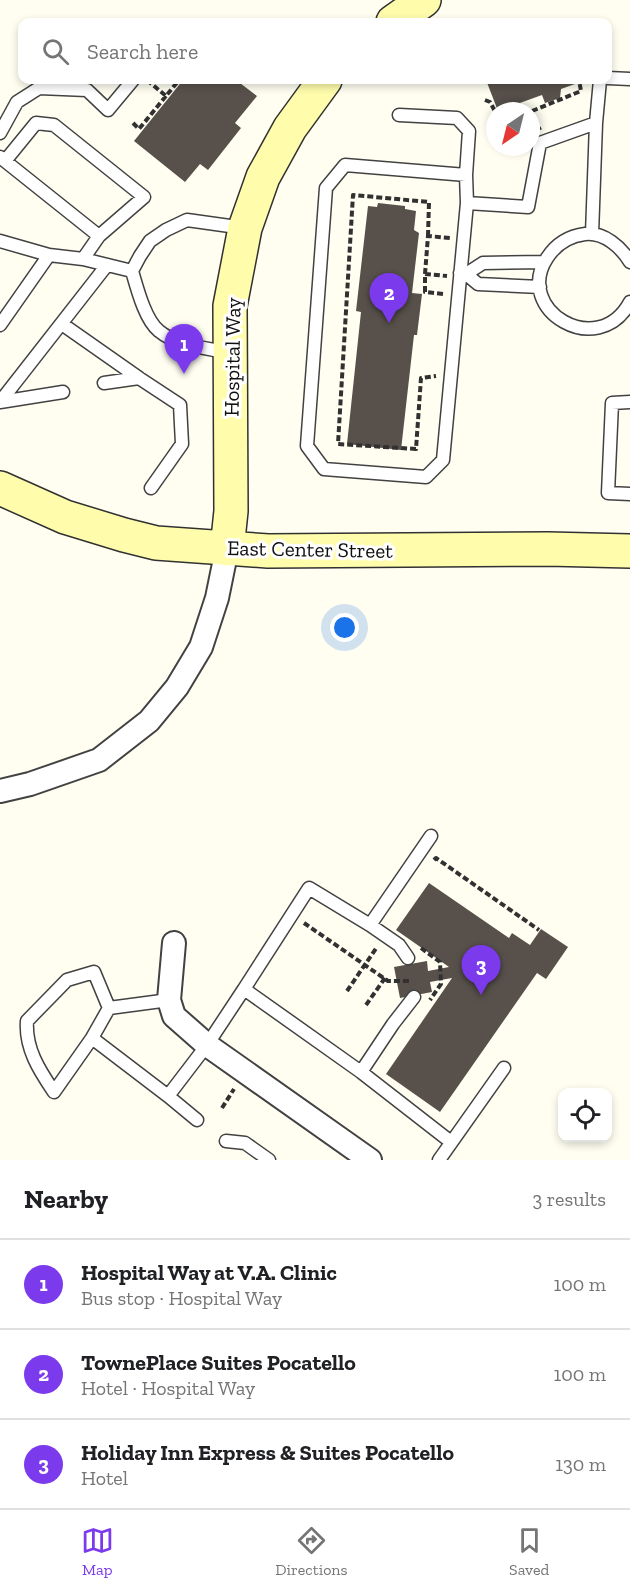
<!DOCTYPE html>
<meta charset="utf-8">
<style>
:root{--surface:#fff;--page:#f2f2f2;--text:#202124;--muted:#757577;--line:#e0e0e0;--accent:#7c3aed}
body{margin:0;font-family:"Zilla Slab",serif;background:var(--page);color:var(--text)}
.controls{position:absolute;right:18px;bottom:18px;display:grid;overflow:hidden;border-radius:12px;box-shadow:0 3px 9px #0003}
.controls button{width:54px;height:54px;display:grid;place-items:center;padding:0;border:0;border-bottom:2px solid var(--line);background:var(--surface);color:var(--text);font:30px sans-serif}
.compass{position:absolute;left:486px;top:102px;width:54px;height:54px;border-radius:50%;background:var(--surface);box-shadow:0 3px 9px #0003;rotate:215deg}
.you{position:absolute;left:345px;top:628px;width:21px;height:21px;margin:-15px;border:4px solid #fff;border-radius:50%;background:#1a73e8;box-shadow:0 0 0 9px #1a73e833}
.badge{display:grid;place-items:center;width:39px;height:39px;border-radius:50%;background:var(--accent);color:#fff;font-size:20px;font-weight:700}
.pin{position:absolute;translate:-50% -50px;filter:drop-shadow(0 2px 3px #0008)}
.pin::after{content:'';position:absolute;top:32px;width:21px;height:18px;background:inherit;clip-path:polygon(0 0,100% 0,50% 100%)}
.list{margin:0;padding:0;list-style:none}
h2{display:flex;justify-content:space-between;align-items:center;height:78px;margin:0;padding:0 24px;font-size:26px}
h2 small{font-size:20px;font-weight:400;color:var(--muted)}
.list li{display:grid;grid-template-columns:39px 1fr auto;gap:18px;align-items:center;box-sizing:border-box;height:90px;padding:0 24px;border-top:2px solid var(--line)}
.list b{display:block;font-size:22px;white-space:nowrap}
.list p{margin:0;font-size:20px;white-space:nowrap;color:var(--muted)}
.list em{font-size:20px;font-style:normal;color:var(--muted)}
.icon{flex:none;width:33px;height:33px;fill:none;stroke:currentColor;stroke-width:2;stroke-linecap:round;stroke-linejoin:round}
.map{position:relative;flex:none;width:630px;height:1160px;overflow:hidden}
.search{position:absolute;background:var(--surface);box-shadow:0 3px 9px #0003;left:18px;right:18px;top:18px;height:66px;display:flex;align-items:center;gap:15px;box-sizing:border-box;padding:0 21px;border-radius:12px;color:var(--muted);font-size:22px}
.sheet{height:348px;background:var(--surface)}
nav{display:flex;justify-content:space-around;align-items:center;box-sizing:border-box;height:84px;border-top:2px solid var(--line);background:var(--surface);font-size:16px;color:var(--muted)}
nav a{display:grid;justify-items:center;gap:3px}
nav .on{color:var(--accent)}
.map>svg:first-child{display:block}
</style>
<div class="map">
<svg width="630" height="1160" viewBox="0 0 630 1160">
<rect width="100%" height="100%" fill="#fffef1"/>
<path fill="#58514b" d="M183 80H236L257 96 235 123 241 128 208 170 200 164 185 182 134 141Z
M486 80H573L575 84 561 89 560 98 545 103 542 95 498 111Z
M378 203 405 206V209L416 211 414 230 419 233 412 293 422 294 417 335H414L401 450 347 444 361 312 356 311 368 206 377 207Z
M429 883 509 938 512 933 530 945 541 929 568 947 546 979 537 973 440 1112 386 1074 452 978 430 982 432 992 400 998 394 967 427 961 428 971 449 967 396 930Z"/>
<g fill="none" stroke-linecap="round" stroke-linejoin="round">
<defs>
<path id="lane" d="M608 78 630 79
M399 115 457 118 469 131 466 175
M0 133 17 102 39 88 87 90 108 110 133 80
M0 157 99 236 83 259
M5 161 36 123 54 125 144 197 99 236
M345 165 466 175 467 203 443 460 426 477 324 469 307 446 326 188Z
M467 203 528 207 540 143 596 123
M592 234 596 123 600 80
M0 241 49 255 83 259 132 271C137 288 145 320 159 331 177 346 207 348 230 353
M630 262C621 247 604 232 585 234 569 236 556 244 547 258 513 310 598 361 630 302
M132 271 140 256 150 241 166 230 187 220 244 228
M460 273 466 274 483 263 544 262
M466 274 478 284 540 287
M62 324 139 378 104 383
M0 325 49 255
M139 378 180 405 182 444 151 488
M0 402 107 265
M0 402 63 392
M630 402 612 403 608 493 630 494
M370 925 399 945 408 958
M244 989 309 888 370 925 431 836
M109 1008 169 1000
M92 1038 109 1008 94 972 67 980 27 1021C25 1048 39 1070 54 1092L92 1038 168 1096 207 1045 244 989 361 1072 451 1142
M361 1072 393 1024 414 997
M168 1096 197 1120
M226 1141 245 1143 269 1160
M439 1160 504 1068"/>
<path id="street" d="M0 791 30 784 99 760 149 721 177 687 201 647 217 598 227 549
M174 943 169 1000 174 1016 207 1045 370 1160"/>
<path id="secondary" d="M393 22 424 0
M0 488 65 517 124 535 156 543 268 551 548 549 630 551
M227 549 231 511 230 306 245 228 263 177 290 128 325 80"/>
</defs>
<use href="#lane" stroke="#424242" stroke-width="15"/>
<use href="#street" stroke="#424242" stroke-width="26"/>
<use href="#secondary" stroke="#313131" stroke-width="36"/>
<path stroke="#313131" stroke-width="4" stroke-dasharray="6 3" stroke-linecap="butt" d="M147 80 166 96 179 80
M485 100 490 102 495 111
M531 111 540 130
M532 111 581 91 579 80
M133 123 139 129 166 96
M428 236 429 202 353 195 338 444 416 449 421 378 436 376
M425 274 428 236 450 238
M443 294 425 292V274L447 276
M434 860 436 858 539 930
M304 923 388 981H411
M421 948 440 962 441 984 430 1000
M347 991 377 947
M366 1005 385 978
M222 1108 234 1089"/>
<use href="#lane" stroke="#fff" stroke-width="12"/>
<use href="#street" stroke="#fff" stroke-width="22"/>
<use href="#secondary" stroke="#fffdac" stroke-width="33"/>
</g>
<g text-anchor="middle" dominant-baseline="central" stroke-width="6" stroke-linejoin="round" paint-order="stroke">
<g font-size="21" fill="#0f0f0f" stroke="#fff">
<text transform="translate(232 357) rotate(-89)">Hospital Way</text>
<text transform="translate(310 549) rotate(1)">East Center Street</text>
</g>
</g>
</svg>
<div class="controls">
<button><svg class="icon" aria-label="locate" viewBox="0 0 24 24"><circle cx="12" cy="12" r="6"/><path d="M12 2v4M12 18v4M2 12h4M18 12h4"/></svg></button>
</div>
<svg class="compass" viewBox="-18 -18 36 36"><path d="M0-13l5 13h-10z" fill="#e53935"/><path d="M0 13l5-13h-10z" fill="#757577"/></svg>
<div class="you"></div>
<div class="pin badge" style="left:184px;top:374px">1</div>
<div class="pin badge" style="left:389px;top:323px">2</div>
<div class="pin badge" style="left:481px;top:995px">3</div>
<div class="search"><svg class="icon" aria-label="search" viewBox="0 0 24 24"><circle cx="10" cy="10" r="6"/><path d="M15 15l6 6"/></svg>Search here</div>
</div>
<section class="sheet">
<h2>Nearby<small>3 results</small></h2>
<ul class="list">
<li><span class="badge">1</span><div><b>Hospital Way at V.A. Clinic</b><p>Bus stop · Hospital Way</p></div><em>100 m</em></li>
<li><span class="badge">2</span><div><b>TownePlace Suites Pocatello</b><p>Hotel · Hospital Way</p></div><em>100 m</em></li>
<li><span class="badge">3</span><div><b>Holiday Inn Express &amp; Suites Pocatello</b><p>Hotel</p></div><em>130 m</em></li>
</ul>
</section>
<nav>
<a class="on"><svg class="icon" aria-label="map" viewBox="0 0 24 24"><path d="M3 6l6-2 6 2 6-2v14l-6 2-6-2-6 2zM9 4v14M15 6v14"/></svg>Map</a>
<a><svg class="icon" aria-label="directions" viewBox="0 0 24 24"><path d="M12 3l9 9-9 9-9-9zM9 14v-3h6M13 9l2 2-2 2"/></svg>Directions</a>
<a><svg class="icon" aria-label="saved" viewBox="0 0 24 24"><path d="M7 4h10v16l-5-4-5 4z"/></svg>Saved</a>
</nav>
